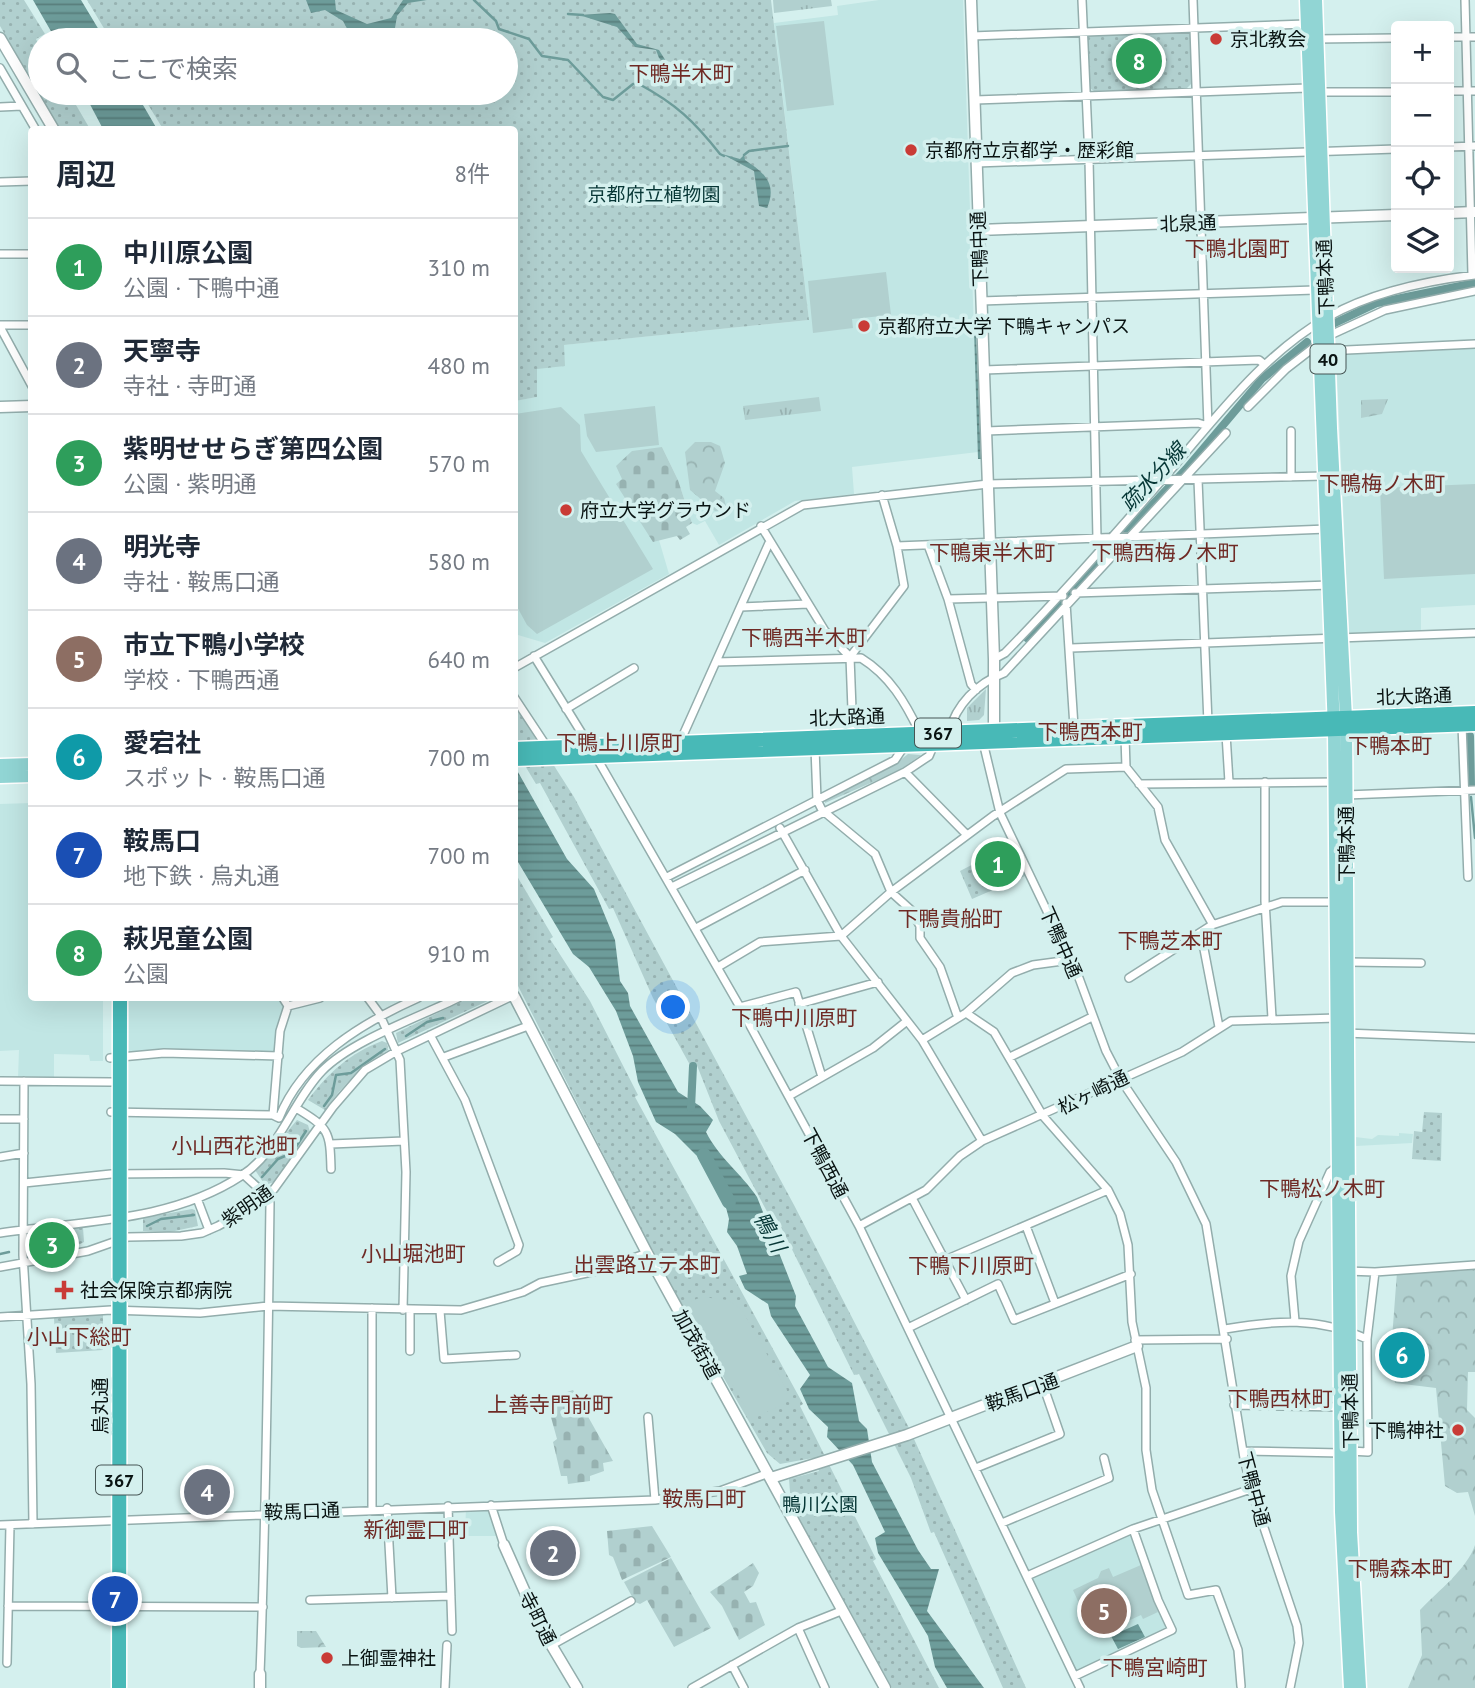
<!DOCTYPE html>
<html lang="ja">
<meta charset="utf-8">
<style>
:root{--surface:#fff;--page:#f6f6f7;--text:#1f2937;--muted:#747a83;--line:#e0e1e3;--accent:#0f766e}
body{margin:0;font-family:"PT Sans","Noto Sans JP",sans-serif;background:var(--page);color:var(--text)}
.controls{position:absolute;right:21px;top:21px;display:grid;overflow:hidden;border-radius:7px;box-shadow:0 7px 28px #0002}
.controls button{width:63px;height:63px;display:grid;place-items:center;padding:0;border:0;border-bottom:2px solid var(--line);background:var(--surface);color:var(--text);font:35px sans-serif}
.you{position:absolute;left:674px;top:1008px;width:24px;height:24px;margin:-18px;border:5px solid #fff;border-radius:50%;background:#1a73e8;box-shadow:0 0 0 10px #1a73e833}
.badge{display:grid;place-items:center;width:46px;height:46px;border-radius:50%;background:var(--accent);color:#fff;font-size:23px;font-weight:700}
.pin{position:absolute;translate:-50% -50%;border:4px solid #fff;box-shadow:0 2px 7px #0006}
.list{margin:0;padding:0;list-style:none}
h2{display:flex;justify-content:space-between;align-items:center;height:91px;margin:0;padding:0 28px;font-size:30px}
h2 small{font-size:23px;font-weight:400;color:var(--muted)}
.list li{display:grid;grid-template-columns:46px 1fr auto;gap:21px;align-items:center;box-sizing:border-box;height:98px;padding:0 28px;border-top:2px solid var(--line)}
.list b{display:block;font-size:26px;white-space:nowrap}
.list p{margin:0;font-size:23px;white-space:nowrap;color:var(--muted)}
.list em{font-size:23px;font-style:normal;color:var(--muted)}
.icon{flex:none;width:38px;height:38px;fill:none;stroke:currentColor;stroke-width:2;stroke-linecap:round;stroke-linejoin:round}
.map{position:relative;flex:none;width:1475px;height:1688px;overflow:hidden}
.search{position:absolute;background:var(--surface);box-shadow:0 7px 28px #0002;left:28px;top:28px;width:490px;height:77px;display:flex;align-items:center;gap:18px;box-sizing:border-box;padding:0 24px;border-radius:38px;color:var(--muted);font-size:26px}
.panel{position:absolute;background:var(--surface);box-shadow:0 7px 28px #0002;left:28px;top:126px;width:490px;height:875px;border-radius:7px}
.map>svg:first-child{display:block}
</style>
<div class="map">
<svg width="1475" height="1688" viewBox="0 0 1475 1688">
<defs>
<pattern id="grass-tufts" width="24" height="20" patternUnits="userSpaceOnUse" patternTransform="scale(1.75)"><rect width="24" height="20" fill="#b1d0cf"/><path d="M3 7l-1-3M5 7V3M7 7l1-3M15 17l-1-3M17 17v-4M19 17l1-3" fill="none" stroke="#97b2b1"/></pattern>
<pattern id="forest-crowns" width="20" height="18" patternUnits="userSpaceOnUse" patternTransform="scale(1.75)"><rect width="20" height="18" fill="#b1d0cf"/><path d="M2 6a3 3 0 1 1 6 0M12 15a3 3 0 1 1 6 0" fill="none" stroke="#97b2b1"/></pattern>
<pattern id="cemetery-stones" width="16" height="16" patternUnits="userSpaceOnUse" patternTransform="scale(1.75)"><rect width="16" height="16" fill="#b1d0cf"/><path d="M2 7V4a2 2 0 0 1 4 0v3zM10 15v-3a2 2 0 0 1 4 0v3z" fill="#97b2b1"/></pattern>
<pattern id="park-dots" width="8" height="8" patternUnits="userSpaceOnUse" patternTransform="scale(1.75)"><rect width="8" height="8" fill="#b1d0cf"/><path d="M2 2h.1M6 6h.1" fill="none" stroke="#97b2b1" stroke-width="1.8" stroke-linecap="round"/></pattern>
<pattern id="water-rules" width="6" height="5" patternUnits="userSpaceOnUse" patternTransform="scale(1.75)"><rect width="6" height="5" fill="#6d9c9a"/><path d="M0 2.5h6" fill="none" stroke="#587e7c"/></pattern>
</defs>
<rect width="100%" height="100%" fill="#d4f0ee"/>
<path fill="#c1e6e4" d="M879 0H963L978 452 852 467 854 494 795 501 719 545 705 521 697 525 692 523 678 480 662 447 653 541 659 540 669 574 545 643 518 635 515 632 514 401 537 397V369L563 345 809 320 774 23 838 15 837 6Z
M1475 347V605L1421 608V630L1349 635 1336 353Z
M31 803 32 998H103V1061H90L89 1055 54 1054V1079L18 1078 19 1050 0 1051V804Z
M129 998H280L284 1008 274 1052 210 1049 129 1054Z
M1399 1133 1413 1134 1412 1143 1356 1146 1355 1137 1372 1139 1378 1135 1399 1136Z
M466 1508 489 1510 496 1536H465Z
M1132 1532 1167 1629 1075 1672 1031 1577Z"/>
<path fill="url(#grass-tufts)" d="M773 0H831L832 6 774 13Z
M819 397 821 411 745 420 743 406Z
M986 689 984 715 979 720 967 721V708Z"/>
<path fill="url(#forest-crowns)" d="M1388 399 1382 414 1361 418V400Z
M695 442H711L720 446 725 463 715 491 724 498 727 510 715 511 690 490 685 452Z
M908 754 921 755 898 771 825 803V798L894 765Z
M1475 1269V1372H1468L1467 1410 1475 1418V1516L1468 1492 1457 1493 1445 1486 1436 1388 1395 1383 1391 1352 1397 1272Z
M1475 1545V1688H1408L1422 1655 1420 1610C1438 1591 1467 1569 1475 1545Z
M297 1631H316L326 1647 301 1648 297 1646Z"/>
<path fill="url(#cemetery-stones)" d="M662 447 678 480 692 523 686 527 690 534 680 540 677 536 653 542 616 484 622 479 616 466 632 451Z
M573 1390 613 1461 603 1463 604 1471 590 1476V1481L568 1484 567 1476H561L553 1442 557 1439 546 1399Z
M652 1526 671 1557 622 1580 613 1557 609 1555 607 1531Z
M671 1558 711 1628 674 1647 647 1600 640 1604 635 1602 624 1582Z
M753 1563 759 1573 753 1586 744 1592 750 1603 756 1602 765 1625 739 1640 722 1606 710 1592Z"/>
<path fill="url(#park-dots)" d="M0 0H24L45 34 36 39 40 48V93H69L90 129H60L0 26Z
M87 0H771L809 320 564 345 565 366 537 369V397L515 401 514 130 163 129 141 93H506V40H111Z
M1187 31 1191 35 1192 83 1187 88 1094 91 1088 87 1086 38 1091 33Z
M514 703 574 797 794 1205 910 1430 1026 1688H1003L934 1532 931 1533 911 1478 859 1374 854 1375 777 1219 772 1221 719 1121 696 1063 690 1065 653 998 613 908 609 909 540 783 536 784 515 749Z
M1011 840 1025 876 972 899 960 871 989 856 986 851Z
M514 871 553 937 550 939 590 1001 638 1095 635 1097 803 1404 800 1406 876 1559 873 1561 939 1688H892L791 1505 789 1479 819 1471 813 1458 780 1464 767 1453 664 1274 515 980Z
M469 998H494L398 1043 396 1033Z
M382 1041 387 1043 388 1050C362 1066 343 1085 325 1110L308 1100C329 1072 349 1054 382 1041Z
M1424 1112 1442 1113 1441 1161 1412 1159 1414 1131 1422 1132Z
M297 1120 308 1125 310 1132 274 1182 265 1185 255 1170Z
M192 1209 195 1210 198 1226 170 1232 143 1231V1218Z
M83 1227 84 1242 72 1248 29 1257 27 1237 31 1232Z
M103 1314V1350L56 1353 54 1318Z"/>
<path fill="#b1d0cf" d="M824 21 834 105 787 111 776 26Z
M886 272 891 315 852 319 853 328 813 333 808 281Z
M655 406 659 445 596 452 587 436 584 414Z
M561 407 580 425 581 451 653 569 537 634 527 625 515 603V414Z
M1475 484V574L1384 579 1380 488Z
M702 1297 728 1300 742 1310 787 1390 786 1403 752 1419 686 1303Z
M1141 1565 1158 1612 1143 1619 1141 1615 1100 1634 1087 1606 1081 1608 1073 1590 1098 1578 1101 1571 1109 1568 1113 1577Z"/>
<path fill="url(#water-rules)" d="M33 0H81L105 40H56Z
M306 0H335L336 10 367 24 391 18 403 0H427L408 3 397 16 393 40H353L343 21 325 10 311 13Z
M610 13 615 14 637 44 659 50 669 66 659 58 656 50 635 47 617 27 579 15Z
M84 93H136L157 129H103Z
M722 154 740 159 744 155 745 160C763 172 778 183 767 208L759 206 754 171Z
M974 331H976L981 459H978Z
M514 765 567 859 594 889 615 940 620 981 628 993 630 1006 678 1092 700 1106 713 1120 706 1132C719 1158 741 1173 757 1197L796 1296 795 1306 828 1367 852 1383 859 1421 867 1429 872 1462 918 1550 931 1569H939L927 1611 984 1688H947L935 1667 928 1636 878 1553 875 1538 885 1532 853 1465 827 1437 828 1427 809 1409 800 1389 810 1375 771 1316 768 1304 745 1289 739 1276 747 1274 737 1246 727 1232 729 1219 718 1177 675 1134 656 1122 638 1082 633 1056 616 1011 589 967 573 954 515 857Z
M1138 1624 1145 1637 1118 1649 1111 1636Z"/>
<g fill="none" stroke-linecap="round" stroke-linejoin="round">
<path stroke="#6d9c9a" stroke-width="2.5" d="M474 0 496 21 499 29 529 39 542 56 568 60 603 97 613 100 633 84H639C676 104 694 121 720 154L724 156
M568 14 583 15
M744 155 749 151 788 146
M1471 797 1475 838
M406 1036 427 1022 443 1018
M324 1106 332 1095 336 1075 351 1073 385 1049
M262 1177 278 1159 292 1153 306 1131
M147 1226 161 1219 194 1215
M29 1247 57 1245 74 1234
M0 1254 9 1252"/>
<path stroke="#6d9c9a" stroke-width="8" d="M1335 323 1377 303 1475 283
M1027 638 1186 469 1262 379 1307 342
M1470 736 1471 785
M691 1108 693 1066"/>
<path stroke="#6d9c9a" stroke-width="14" d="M704 1155 729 1202"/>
<defs>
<path id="street" d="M1082 0 1089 159 1097 539
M1465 0 1472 275
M972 36 1306 24
M1449 37H1475
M1315 39 1396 38
M0 68 36 130
M1449 91H1475
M975 100 1308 88 1318 92H1396
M0 107 22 106
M1449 147 1475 146
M976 163 1396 149
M0 182 32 181
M0 254H32
M981 301 1315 290
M0 325H32
M0 327 32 386
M1326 337 1385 310 1475 291
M1325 351 1475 344
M984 370 1259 360 1264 364
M1248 407 1286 369 1317 345
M986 431 1198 423 1208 426 1193 0
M1291 431V477
M1198 480 1208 723
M882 495 897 546
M761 526 825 631 850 657
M928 545 948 599 971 684 976 690
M1075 593 1330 585
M948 599 1063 596
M1066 603 1074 727
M741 607 808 604
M1071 648 1475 633
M534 656 589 745
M994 659 1005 653C1060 597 1111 539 1162 480 1213 422 1260 356 1328 317 1372 292 1425 281 1475 275
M716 662 861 658C890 676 905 702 920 733
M514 668 803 505 988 484 1325 476
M514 697 547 747
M566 709 634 668
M1462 725 1468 877
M949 732C956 705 977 683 1004 673L1226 433
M1226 734 1229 782
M853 736 850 657 904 586 897 546 1327 529
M1125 737 1126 767 1158 807 1165 840 1213 925
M680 742 769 543
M983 742 1000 813 1079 978 1106 1051 1121 1080 1176 1162 1206 1224 1244 1458 1251 1489 1297 1626 1299 1643 1290 1688
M815 748 817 800 822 810 875 854 891 892 911 910 920 926V938L940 967 958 1018
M595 755 740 1007 859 1226 1080 1688
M905 772 967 835
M1265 782V901L1272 1018
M1139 784 1338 782
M1346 795 1475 790
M667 877 895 760 905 745
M672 887 905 772 929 756 934 744
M696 928 805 870
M1197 935 1204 949 1219 1027
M1347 962 1421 963
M718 967 760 942 841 936 780 828
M1129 978 1212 925 1282 902H1336
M368 998 379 1013 400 1060 406 1172 403 1310
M799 1004 878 982
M288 1006 320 998
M740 1007 796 992 822 1077
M966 1013 994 1032 1043 1116 1108 1190 1120 1214 1128 1245 1132 1322 1146 1388V1450L1152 1490 1188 1595 1216 1590 1238 1650 1241 1686
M1345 1033 1475 1038
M430 1035 465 1100 519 1245 517 1251 498 1262
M922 1040 966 1013 1012 973 1033 965 1070 960
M444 1057 528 1026
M1010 1057 1092 1017
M110 1058 164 1053 279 1056
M0 1081 111 1082
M24 1081 23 1255 31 1384 33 1524
M789 1096 873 1048 907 1021
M296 1108C329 1128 330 1131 331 1169
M111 1112 273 1115
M277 1117 273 1115 280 1031 288 1006 283 998
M279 1118C303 1058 362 1023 418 998
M0 1119H24
M982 1141 922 1040 841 936 891 892 993 816 1066 769 1126 767
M331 1144 404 1141
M0 1157 24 1153
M24 1183 111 1174 224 1173 244 1175 267 1196 270 1203C268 1360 266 1517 260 1674
M912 1198 966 1300
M198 1201 209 1230
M859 1226 926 1190 960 1156 982 1141 1182 1052 1231 1021 1337 1018
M1026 1226 1055 1303
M0 1233C81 1221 171 1222 241 1176 279 1152 292 1102 322 1071 351 1041 419 1017 458 998
M945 1260 1108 1190
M0 1267 88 1251 128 1237 181 1236 202 1233 218 1226 253 1207 274 1189 333 1107 365 1070 397 1051 508 998
M1347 1271 1375 1272 1475 1265
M440 1311 444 1359 516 1355
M0 1317 111 1310 200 1313 268 1306 461 1310 523 1292 540 1283 601 1270 647 1253
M1295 1321 1291 1276 1299 1241 1330 1172 1338 1166
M908 1328 998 1284 1014 1320 1131 1274
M1225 1329C1276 1320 1319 1317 1367 1339
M1135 1340 1227 1339
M410 1351V1310
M1234 1405 1340 1407
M648 1417 655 1500
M1243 1451 1341 1453
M1350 1451 1368 1452 1367 1339 1375 1272
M976 1468 1060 1434 1043 1385
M491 1505 504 1545
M448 1506 452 1631
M372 1508V1308
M387 1508 392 1598
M1002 1523 1109 1478 1104 1458
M0 1525 655 1500 720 1491 769 1473
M1027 1576 1133 1529 1251 1489
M310 1600 451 1596
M8 1606 263 1607
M798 1628 825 1688
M552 1645 631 1601
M7 1663 10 1525
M732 1665 744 1688
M1075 1676 1172 1630 1158 1600 1133 1529
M445 1688 447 1645
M692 1688 798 1628 841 1611"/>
<path id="secondary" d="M971 0 994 659V731L991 734
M0 38 54 130
M1449 213 1475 212
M979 230 1396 215
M0 407 32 406
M514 996 647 1253 885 1688
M771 1478 907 1435 1137 1346
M504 1545 540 1626 577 1688
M260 1688V1674"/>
<path id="primary" d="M1306 0 1334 730 1341 1512 1350 1688
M1316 0 1331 428 1346 718 1351 1532 1360 1688
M0 765 32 764
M0 777 32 776"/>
<path id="highway" d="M514 749 1475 713
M514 759 1475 724
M119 1688 120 998"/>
</defs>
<use href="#street" stroke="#93adac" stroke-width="10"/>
<use href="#secondary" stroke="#93adac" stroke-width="13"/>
<use href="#primary" stroke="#fff" stroke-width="15"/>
<use href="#highway" stroke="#fff" stroke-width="17"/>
<use href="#street" stroke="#fff" stroke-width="7"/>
<use href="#secondary" stroke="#fff" stroke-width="10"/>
<use href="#primary" stroke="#91d5d4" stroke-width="12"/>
<use href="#highway" stroke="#48b9b7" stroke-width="14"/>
</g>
<g fill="#c93b36" stroke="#d4f0ee" stroke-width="2.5">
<circle cx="1216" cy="39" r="7"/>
<circle cx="911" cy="150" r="7"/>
<circle cx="864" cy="326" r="7"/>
<circle cx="566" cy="510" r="7"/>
<path d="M60.5 1279.5h7v7h7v7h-7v7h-7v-7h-7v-7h7z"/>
<circle cx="1458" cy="1430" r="7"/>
<circle cx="327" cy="1658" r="7"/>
</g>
<g text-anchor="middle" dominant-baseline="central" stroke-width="7" stroke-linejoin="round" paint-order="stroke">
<g fill="#d4f0ee" stroke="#465554" stroke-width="2">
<rect x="1310.5" y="344.5" width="35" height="29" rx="5"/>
<rect x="915" y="718.5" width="46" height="29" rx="5"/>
<rect x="96" y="1465.5" width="46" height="29" rx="5"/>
</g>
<g font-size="18" font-weight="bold" fill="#091312">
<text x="1328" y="359">40</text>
<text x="938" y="733">367</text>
<text x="119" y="1480">367</text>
</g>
<g font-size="19" fill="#091312" stroke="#d4f0ee" text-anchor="start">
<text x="1230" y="39">京北教会</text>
<text x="925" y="150">京都府立京都学・歴彩館</text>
<text x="878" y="326">京都府立大学 下鴨キャンパス</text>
<text x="580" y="510">府立大学グラウンド</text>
<text x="80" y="1290">社会保険京都病院</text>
<text x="1444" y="1430" text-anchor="end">下鴨神社</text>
<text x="341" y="1658">上御霊神社</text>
</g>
<g font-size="19" fill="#063635" stroke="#d4f0ee">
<text x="654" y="194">京都府立植物園</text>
<text x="820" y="1504">鴨川公園</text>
</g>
<g font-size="19" fill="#091312" stroke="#d4f0ee">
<text transform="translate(1188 223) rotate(-2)">北泉通</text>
<text transform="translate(979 249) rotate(-92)">下鴨中通</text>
<text transform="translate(1325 277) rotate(-92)">下鴨本通</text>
<text transform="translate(1414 696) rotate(-2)">北大路通</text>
<text transform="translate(847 717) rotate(-2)">北大路通</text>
<text transform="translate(1346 844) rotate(-90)">下鴨本通</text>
<text transform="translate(1061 942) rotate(66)">下鴨中通</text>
<text transform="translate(1093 1092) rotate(-26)">松ヶ崎通</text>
<text transform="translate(825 1163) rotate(62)">下鴨西通</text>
<text transform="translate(247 1206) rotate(-35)">紫明通</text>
<text transform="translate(697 1344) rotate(61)">加茂街道</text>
<text transform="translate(1022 1392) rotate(-20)">鞍馬口通</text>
<text transform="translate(100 1406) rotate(-90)">烏丸通</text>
<text transform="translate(1350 1411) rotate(-91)">下鴨本通</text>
<text transform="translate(1254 1489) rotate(75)">下鴨中通</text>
<text transform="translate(302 1511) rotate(-2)">鞍馬口通</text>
<text transform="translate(538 1618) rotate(63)">寺町通</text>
</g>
<g font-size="21" fill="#6f2a25" stroke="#d4f0ee">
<text x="681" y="73">下鴨半木町</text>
<text x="1237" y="248">下鴨北園町</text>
<text x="1382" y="483">下鴨梅ノ木町</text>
<text x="992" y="552">下鴨東半木町</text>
<text x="1165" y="552">下鴨西梅ノ木町</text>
<text x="804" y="637">下鴨西半木町</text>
<text x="1090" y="731">下鴨西本町</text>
<text x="619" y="742">下鴨上川原町</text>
<text x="1390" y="745">下鴨本町</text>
<text x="950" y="918">下鴨貴船町</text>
<text x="1170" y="940">下鴨芝本町</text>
<text x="794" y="1017">下鴨中川原町</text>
<text x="234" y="1145">小山西花池町</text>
<text x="1322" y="1188">下鴨松ノ木町</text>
<text x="413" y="1253">小山堀池町</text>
<text x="647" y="1264">出雲路立テ本町</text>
<text x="971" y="1265">下鴨下川原町</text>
<text x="79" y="1336">小山下総町</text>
<text x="1280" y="1398">下鴨西林町</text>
<text x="550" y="1404">上善寺門前町</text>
<text x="704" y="1498">鞍馬口町</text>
<text x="416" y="1529">新御霊口町</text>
<text x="1400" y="1568">下鴨森本町</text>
<text x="1155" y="1667">下鴨宮崎町</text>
</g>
<g font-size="21" font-style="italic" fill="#053635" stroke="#d4f0ee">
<text transform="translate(1153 477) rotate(-47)">疏水分線</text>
<text transform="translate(770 1232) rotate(61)">鴨川</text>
</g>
</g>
</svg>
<div class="controls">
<button>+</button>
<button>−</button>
<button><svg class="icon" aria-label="locate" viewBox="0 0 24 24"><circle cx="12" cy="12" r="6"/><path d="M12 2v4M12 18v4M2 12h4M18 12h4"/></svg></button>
<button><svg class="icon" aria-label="layers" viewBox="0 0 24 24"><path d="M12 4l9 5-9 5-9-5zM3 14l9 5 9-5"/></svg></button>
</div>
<div class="you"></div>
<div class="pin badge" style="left:998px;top:864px;background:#2e9e5b">1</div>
<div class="pin badge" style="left:553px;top:1553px;background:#6b7280">2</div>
<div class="pin badge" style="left:52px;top:1245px;background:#2e9e5b">3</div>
<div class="pin badge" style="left:207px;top:1492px;background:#6b7280">4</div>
<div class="pin badge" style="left:1104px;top:1611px;background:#8d6e63">5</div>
<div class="pin badge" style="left:1402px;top:1355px;background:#0f9aa8">6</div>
<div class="pin badge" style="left:115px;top:1599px;background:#1a4fb4">7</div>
<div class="pin badge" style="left:1139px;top:61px;background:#2e9e5b">8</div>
<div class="search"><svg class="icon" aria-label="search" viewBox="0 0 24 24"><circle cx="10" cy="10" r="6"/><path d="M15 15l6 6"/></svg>ここで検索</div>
<section class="panel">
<h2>周辺<small>8件</small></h2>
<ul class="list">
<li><span class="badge" style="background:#2e9e5b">1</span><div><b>中川原公園</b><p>公園 · 下鴨中通</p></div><em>310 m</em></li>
<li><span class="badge" style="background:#6b7280">2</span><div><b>天寧寺</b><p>寺社 · 寺町通</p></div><em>480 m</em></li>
<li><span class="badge" style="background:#2e9e5b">3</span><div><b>紫明せせらぎ第四公園</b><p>公園 · 紫明通</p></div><em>570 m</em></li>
<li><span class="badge" style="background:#6b7280">4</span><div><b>明光寺</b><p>寺社 · 鞍馬口通</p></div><em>580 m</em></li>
<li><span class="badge" style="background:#8d6e63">5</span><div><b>市立下鴨小学校</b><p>学校 · 下鴨西通</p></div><em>640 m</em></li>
<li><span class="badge" style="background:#0f9aa8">6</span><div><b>愛宕社</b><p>スポット · 鞍馬口通</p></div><em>700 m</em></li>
<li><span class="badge" style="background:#1a4fb4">7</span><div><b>鞍馬口</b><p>地下鉄 · 烏丸通</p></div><em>700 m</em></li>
<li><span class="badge" style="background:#2e9e5b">8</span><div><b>萩児童公園</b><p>公園</p></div><em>910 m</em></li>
</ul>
</section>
</div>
